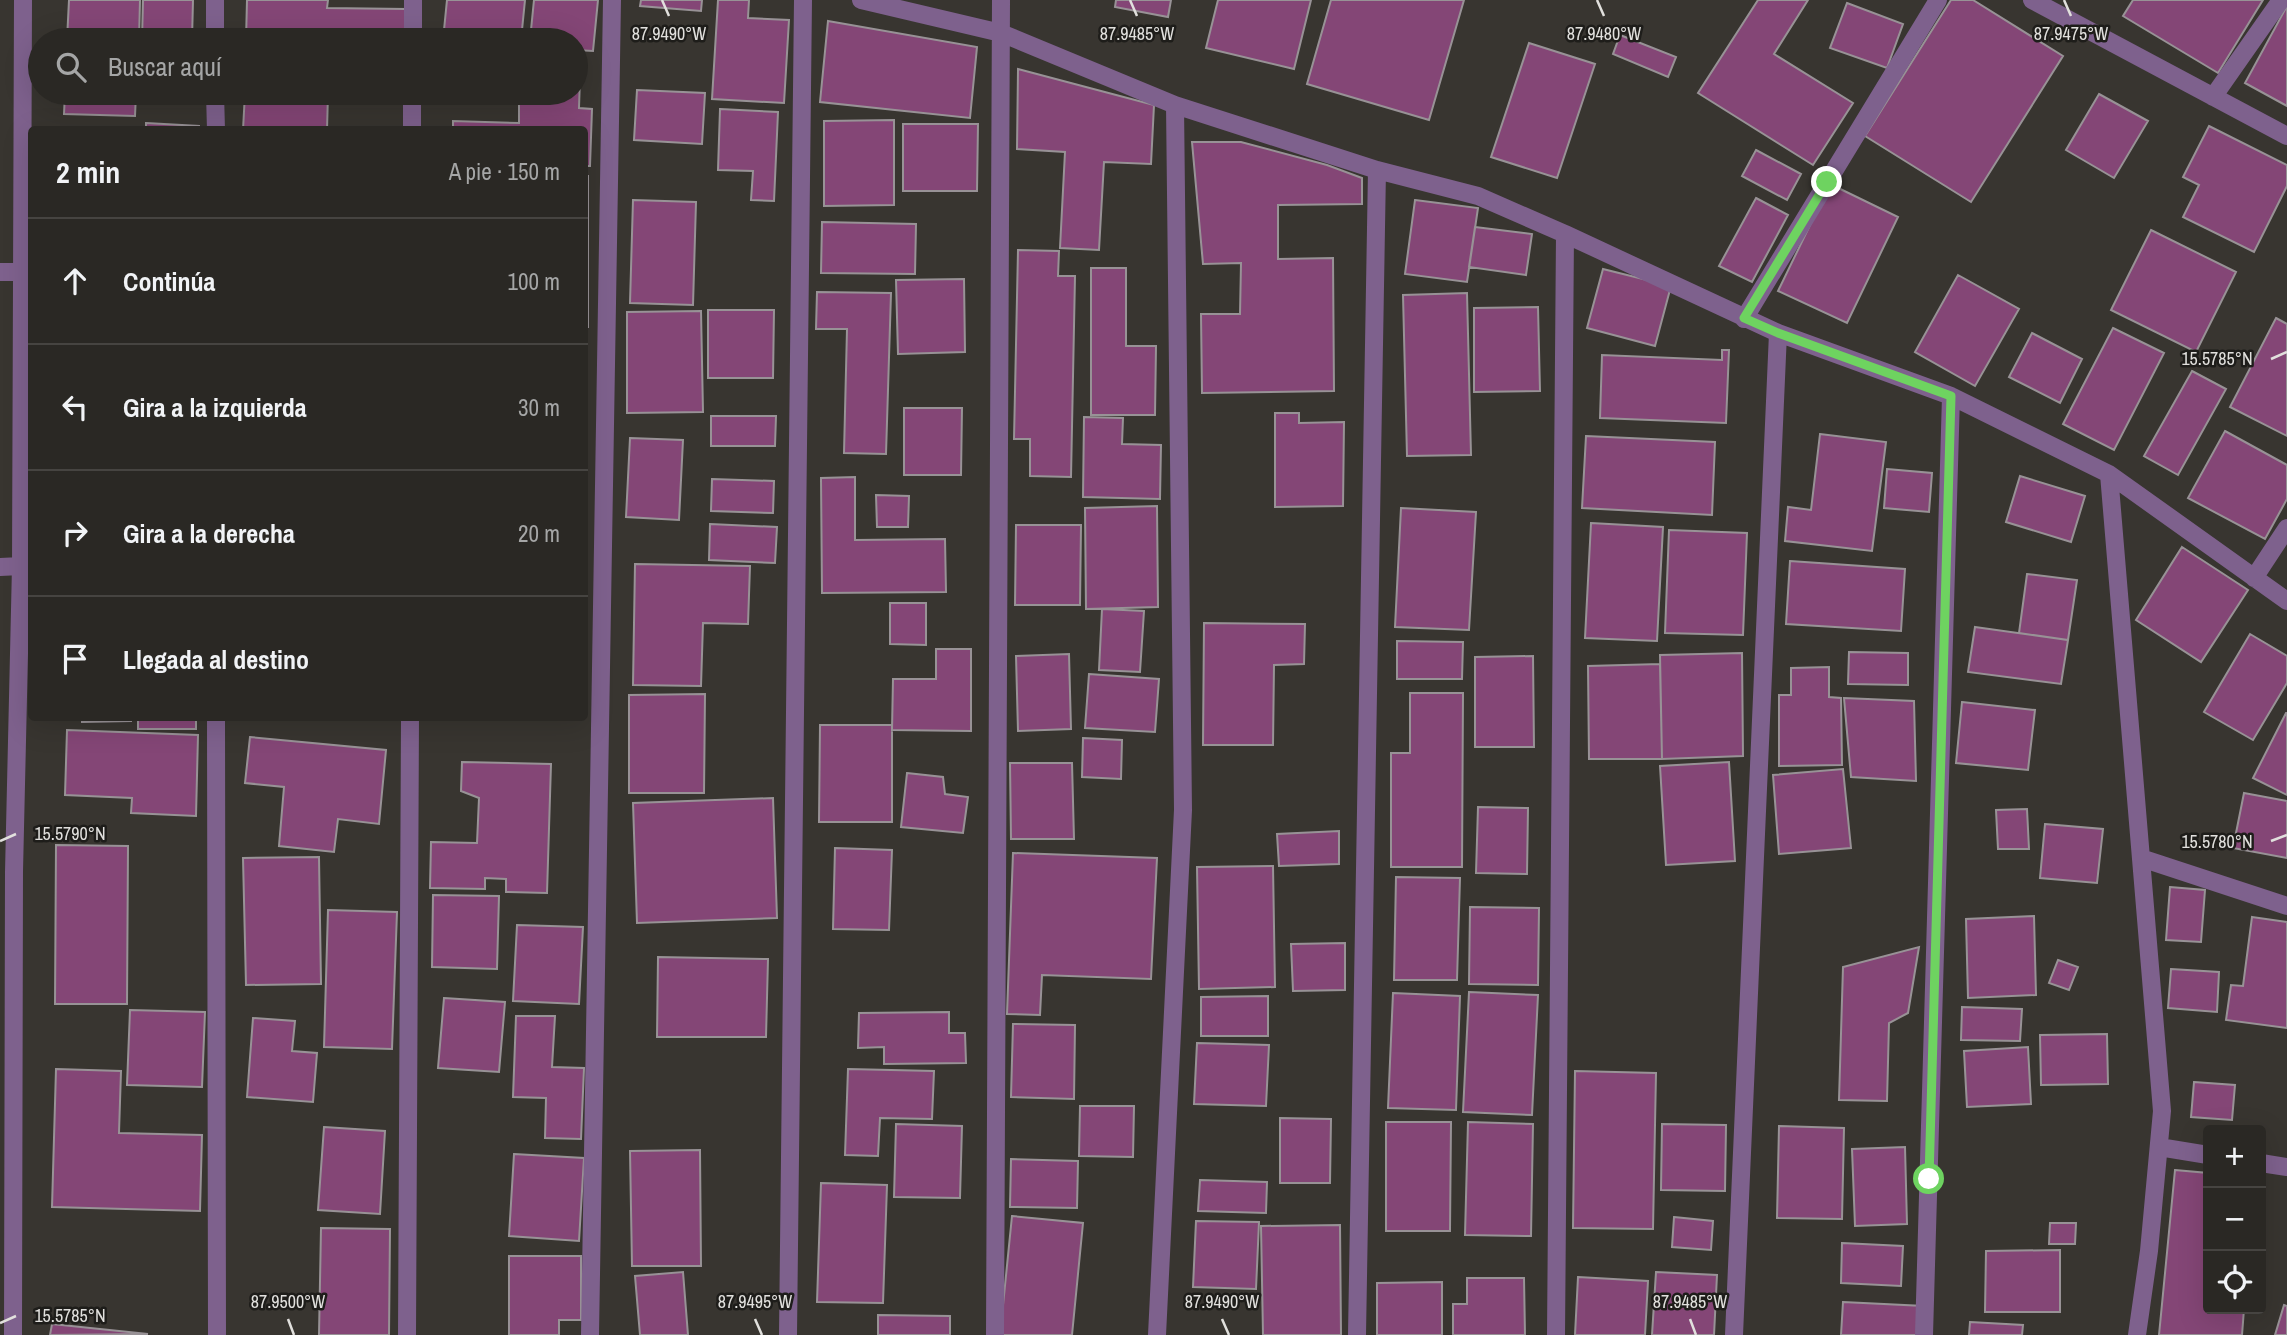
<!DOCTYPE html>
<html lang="es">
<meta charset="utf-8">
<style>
:root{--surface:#2a2824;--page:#363431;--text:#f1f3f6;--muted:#a5a6a6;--line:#464441}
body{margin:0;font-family:"Archivo Narrow",sans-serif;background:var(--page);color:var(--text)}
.controls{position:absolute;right:21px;bottom:21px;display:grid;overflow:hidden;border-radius:7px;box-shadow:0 7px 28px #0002}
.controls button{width:63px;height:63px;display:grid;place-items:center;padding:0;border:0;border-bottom:2px solid var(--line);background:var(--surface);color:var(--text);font:35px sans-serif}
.stop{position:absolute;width:21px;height:21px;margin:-16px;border:5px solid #6ed360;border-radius:50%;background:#fff}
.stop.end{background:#6ed360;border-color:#fff;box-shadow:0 2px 7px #0008}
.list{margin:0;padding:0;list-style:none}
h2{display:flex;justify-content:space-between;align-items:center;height:91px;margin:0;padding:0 28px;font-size:30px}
h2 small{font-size:23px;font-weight:400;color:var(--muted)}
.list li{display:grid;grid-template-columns:46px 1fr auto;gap:21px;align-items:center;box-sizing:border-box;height:126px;padding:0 28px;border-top:2px solid var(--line)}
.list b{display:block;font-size:26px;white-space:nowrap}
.list em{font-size:23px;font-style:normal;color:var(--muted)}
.icon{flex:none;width:38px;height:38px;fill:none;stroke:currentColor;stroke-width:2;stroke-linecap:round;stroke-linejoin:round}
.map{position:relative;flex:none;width:2287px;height:1335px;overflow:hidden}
.search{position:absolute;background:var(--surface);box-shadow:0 7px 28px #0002;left:28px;top:28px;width:560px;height:77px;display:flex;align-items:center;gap:18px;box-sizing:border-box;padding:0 24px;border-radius:38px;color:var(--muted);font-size:26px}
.panel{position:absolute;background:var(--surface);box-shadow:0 7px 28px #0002;left:28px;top:126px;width:560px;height:595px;border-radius:7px}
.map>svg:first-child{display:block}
</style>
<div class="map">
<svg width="2287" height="1335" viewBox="0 0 2287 1335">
<rect width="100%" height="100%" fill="#383530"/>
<path fill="#844676" stroke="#989296" stroke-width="2" d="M69 0H140L139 40H67Z
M143 0H193L192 40H142Z
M247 0H328L327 8 406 9 405 40H246Z
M447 0H525L521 40H443Z
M534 0H598L593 51 576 50V40H530Z
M641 0H702L701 11 640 6Z
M718 0H749L748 18 789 20 784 103 712 99Z
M1116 0H1171L1168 17 1115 7Z
M1218 0H1311L1294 69 1206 48Z
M1331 0H1464L1429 120 1307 84Z
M1758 0H1808L1774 54 1853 103 1813 165 1698 93Z
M1951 0H1973L2063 56 1971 202 1865 136Z
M2133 0H2263L2218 73 2123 16Z
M1847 3 1903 24 1887 68 1830 48Z
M2287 6V106L2245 83Z
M828 21 977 47 970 118 820 102Z
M1620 35 1676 57 1668 77 1613 54Z
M1529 43 1595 64 1557 178 1491 157Z
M1018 69 1154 105 1151 164 1104 162 1099 250 1060 248 1065 152 1017 149Z
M576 78H580L579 108 592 109 590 166H584V130H453V121L519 123V93H576Z
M637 90 705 93 702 144 634 140Z
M65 93H136L135 116 64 114Z
M245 93H328L327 130H243Z
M2099 94 2148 121 2114 178 2066 150Z
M720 109 778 112 774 201 751 200 753 171 718 170Z
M894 120V205L824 206V121Z
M146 123 199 126V130H146Z
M903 124H978L977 191H903Z
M2209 126 2287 165V186L2254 252 2183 217 2199 185 2183 177Z
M1192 142H1241L1327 165 1362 178V204L1278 205V259L1333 258 1334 391 1202 393 1201 314H1240L1241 263 1203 264Z
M1756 150 1801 174 1787 200 1742 176Z
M584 176H588V327H584Z
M1830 184 1898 217 1847 323 1778 291Z
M1756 198 1788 215 1752 282 1719 266Z
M633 200 696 202 693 305 630 303Z
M1415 200 1478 208 1467 282 1405 274Z
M822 222 916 224 915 274 821 273Z
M1475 227 1532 234 1526 275 1469 267Z
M2151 230 2236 272 2196 352 2111 310Z
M1018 250 1059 251 1058 276H1075L1071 477 1030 476V439H1014Z
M1091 268H1126V346H1156L1155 415H1091Z
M1603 269 1671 286 1655 346 1587 328Z
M1958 275 2019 309 1975 386 1915 352Z
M964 279 965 352 898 354 896 280Z
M817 292 891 293 886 454 844 453 847 329H816Z
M1467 293 1471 455 1407 456 1403 295Z
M1538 307 1540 391 1474 392V308Z
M708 310H774L773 378H708Z
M701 311 703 412 627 413V312Z
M2276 318 2287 324V436L2230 407Z
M2113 328 2164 353 2114 450 2063 424Z
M2032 333 2082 359 2060 403 2009 377Z
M1722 350H1729L1726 423 1600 418 1602 355 1722 360Z
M2192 371 2226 389 2178 475 2144 456Z
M904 408H962L961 475H904Z
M1275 413H1299V423L1344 422 1343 506 1275 507Z
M711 416H776L775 446H711Z
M1084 417 1123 418 1122 444 1161 445 1160 499 1083 497Z
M2225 431 2287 465V499L2265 539 2188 498Z
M1820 434 1886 442 1872 551 1785 541 1788 507 1811 510Z
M1586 436 1715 442 1712 515 1582 508Z
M630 438 683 440 679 520 626 517Z
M1887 469 1932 473 1929 512 1884 508Z
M2020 476 2085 496 2071 542 2006 522Z
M855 477V540L945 539 946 592 822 593 821 478Z
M712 479 774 481 773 513 711 511Z
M876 495 909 496 908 527H877Z
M1157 506 1158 607 1086 609 1085 508Z
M1401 508 1476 512 1469 630 1395 627Z
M1591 523 1663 527 1657 641 1585 638Z
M710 524 777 527 775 563 709 560Z
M1016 525H1081L1080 605H1015Z
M1669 530 1747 533 1743 635 1665 633Z
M2182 547 2248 590 2201 662 2136 620Z
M1790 561 1905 569 1901 631 1786 624Z
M635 564 750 566 748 624 703 623 701 686 633 685Z
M2027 574 2077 580 2068 640 2019 633Z
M890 603H926V645L890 644Z
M1102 609 1144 611 1140 672 1099 670Z
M1204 623 1305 624 1304 664 1274 665 1273 745H1203Z
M1975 627 2068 640 2061 684 1968 672Z
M2250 634 2287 656V683L2253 740 2204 712Z
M1397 641 1463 642 1462 679H1397Z
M936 649H971V731L892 730 893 679H936Z
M1849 652 1908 653V685L1848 684Z
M1742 653 1743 756 1662 759 1660 655Z
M1069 654 1071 729 1018 731 1016 656Z
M1533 656 1534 747H1475V657Z
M1660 664 1662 759H1589L1588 666Z
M1829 667V697L1841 698 1842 765 1779 766V695H1791V668Z
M1089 674 1159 679 1155 732 1085 728Z
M1410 693H1463L1462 867H1391V753H1410Z
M705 694 704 793H629V695Z
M1844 698 1914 701 1916 781 1851 777Z
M1962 702 2035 710 2028 770 1956 763Z
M2286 713H2287V795L2253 778Z
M82 718H131V721L82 722Z
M138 718H196V729H138Z
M820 725H892V822H819Z
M67 730 198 735 196 816 131 813 132 798 65 795Z
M250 737 386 750 379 824 338 819 334 852 279 846 284 787 245 783Z
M1083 738 1122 740 1121 779 1082 777Z
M462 762 551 764 547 893 506 892V879L485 878V889L430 888 431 842 477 843 479 798 461 791Z
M1729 762 1735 861 1666 865 1660 766Z
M1010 763H1072L1074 839H1011Z
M1843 769 1851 848 1779 854 1773 775Z
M907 773 943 777 945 794 968 797 963 833 901 827Z
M2244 793 2287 801V858L2233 848Z
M773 798 777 918 637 923 633 803Z
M1478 807 1528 808 1527 874 1476 873Z
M2027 809 2029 849H1998L1996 810Z
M2045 824 2103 829 2097 883 2040 878Z
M1339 831V864L1279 866 1277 834Z
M56 845 128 846 127 1004H55Z
M835 848 892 850 889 930 833 929Z
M1013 853 1157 858 1151 979 1042 975 1040 1015 1007 1014Z
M319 857 321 984 246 985 243 858Z
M1273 866 1275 987 1199 989 1197 867Z
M1396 877 1460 878 1457 980H1394Z
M2170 887 2205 890 2201 942 2166 940Z
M433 895 499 896 497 969 432 967Z
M1470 907 1539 908 1538 985 1469 984Z
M328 910 397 912 392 1049 324 1047Z
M2034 916 2036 995 1968 998 1966 919Z
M2252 917 2287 922V1028L2226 1020 2231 985 2243 986Z
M517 925 583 927 579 1004 513 1001Z
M1345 943V990L1293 991 1291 944Z
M1919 947 1908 1013 1889 1023 1887 1101 1839 1100 1843 967Z
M658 957 768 959 766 1037H657Z
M2058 960 2078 967 2069 990 2049 983Z
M2171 969 2219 972 2217 1012 2168 1008Z
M1469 992 1538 995 1532 1115 1463 1112Z
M1393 993 1460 996 1456 1110 1388 1108Z
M1268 996V1036H1201V997Z
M444 998 505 1002 499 1072 438 1068Z
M1962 1007 2022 1009 2020 1041 1961 1040Z
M130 1010 205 1012 202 1087 127 1085Z
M949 1012V1033H965L966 1063 884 1064V1047L858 1048 859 1013Z
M516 1016H555L552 1067 584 1068 581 1139 545 1138 546 1098 513 1097Z
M253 1018 295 1021 292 1051 317 1053 313 1102 247 1097Z
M1013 1024 1075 1025 1074 1099 1011 1097Z
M2107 1034 2108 1084 2041 1085 2040 1035Z
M1197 1043 1269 1045 1266 1106 1194 1104Z
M2028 1047 2031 1104 1967 1107 1964 1051Z
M56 1069 121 1071 119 1133 202 1135 200 1211 52 1207Z
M848 1069 934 1071 932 1119 880 1118 878 1156 845 1155Z
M1575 1071 1656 1073 1653 1229 1573 1228Z
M2194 1082 2235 1085 2232 1120 2191 1117Z
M1080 1106H1134L1133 1157 1079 1156Z
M1280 1118 1331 1119 1330 1183H1280Z
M1386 1122H1451L1450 1231H1386Z
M1468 1122 1533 1124 1531 1236 1465 1235Z
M896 1124 962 1126 960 1198 894 1197Z
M1662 1124 1726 1125 1725 1191 1661 1190Z
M1779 1126 1844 1128 1842 1219 1777 1218Z
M324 1127 385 1131 380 1214 318 1210Z
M1905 1147 1907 1224 1855 1226 1852 1149Z
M700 1150 701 1266H632L630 1151Z
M514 1154 584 1158 579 1241 509 1236Z
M1011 1159 1078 1161 1077 1208 1010 1207Z
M2175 1170 2208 1173V1309H2244L2242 1335H2159Z
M1200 1180 1267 1182 1266 1213 1198 1211Z
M821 1183 887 1185 883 1303 817 1302Z
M1012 1216 1083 1223 1072 1335H1000Z
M1674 1217 1713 1221 1711 1250 1672 1247Z
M1196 1221 1259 1222 1256 1289 1193 1287Z
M2050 1223H2076L2075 1244H2049Z
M1340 1225 1341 1335H1263L1261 1226Z
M321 1228 390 1229 389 1335H319Z
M1842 1243 1903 1246 1901 1286 1841 1283Z
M2060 1250V1312H1985L1986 1251Z
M509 1256H581V1320H559V1335H509Z
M683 1272 688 1335H640L635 1276Z
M1656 1272 1717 1275 1714 1335H1652Z
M1578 1277 1648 1281 1645 1335H1575Z
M1467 1278H1524L1525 1335H1453V1304H1467Z
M1442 1282V1335H1377V1283Z
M1843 1302 1924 1306 1923 1335H1841Z
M2284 1305 2287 1306V1335H2275Z
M878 1315 950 1316V1335H878Z
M1970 1322 2023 1325 2022 1335H1969Z
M52 1324 148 1334 50 1335Z"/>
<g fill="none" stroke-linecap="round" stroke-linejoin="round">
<path stroke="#7e618d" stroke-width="18" d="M215 0V40
M861 0 1001 33 1175 105 1377 170 1478 196 1565 234 1778 333 1951 396 2109 474 2287 601
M2032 0 2287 136
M413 40V0
M215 93 216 130
M2213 97 2281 0
M412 130V93
M0 272H21
M1744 319 1938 0
M2109 474 2162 1111 2149 1251 2137 1335
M0 567 21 566
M2254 578 2287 528
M216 718 217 1335
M2141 858 2287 906
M2159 1147 2208 1155
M2261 1163 2287 1167
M13 1335 14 872 21 566 23 0
M407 1335 410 718
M590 1335 612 0
M788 1335 803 0
M995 1335 1001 0
M1157 1335 1183 810 1175 105
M1357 1335 1377 170
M1556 1335 1565 234
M1734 1335 1778 333
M1924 1335 1951 396"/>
</g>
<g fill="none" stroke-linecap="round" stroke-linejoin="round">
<path stroke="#6ed360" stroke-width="9" d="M1827 182 1744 318 1778 333 1951 396 1929 1179"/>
</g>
<path fill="none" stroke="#e1e0dd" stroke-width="2.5" d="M662 0 669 16M1130 0 1137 16M1597 0 1604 16M2064 0 2071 16M2271 359 2287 352M0 841 16 834M2271 841 2287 835M288 1319 294 1335M755 1319 762 1335M1222 1319 1229 1335M1690 1319 1696 1335M0 1323 16 1316"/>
<g font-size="18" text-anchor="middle" fill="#e1e0dd" stroke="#1e1d1a" stroke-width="5" stroke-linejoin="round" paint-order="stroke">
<text x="669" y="40">87.9490°W</text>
<text x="1137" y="40">87.9485°W</text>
<text x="1604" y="40">87.9480°W</text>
<text x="2071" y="40">87.9475°W</text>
<text x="2217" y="365">15.5785°N</text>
<text x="70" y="840">15.5790°N</text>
<text x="2217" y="848">15.5780°N</text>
<text x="288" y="1308">87.9500°W</text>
<text x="755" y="1308">87.9495°W</text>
<text x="1222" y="1308">87.9490°W</text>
<text x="1690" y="1308">87.9485°W</text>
<text x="70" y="1322">15.5785°N</text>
</g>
</svg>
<div class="controls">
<button>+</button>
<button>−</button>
<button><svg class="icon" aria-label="locate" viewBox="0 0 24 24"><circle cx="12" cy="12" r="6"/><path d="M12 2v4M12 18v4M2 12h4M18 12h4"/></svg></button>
</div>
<div class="stop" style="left:1929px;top:1179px"></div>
<div class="stop end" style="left:1827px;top:182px"></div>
<div class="search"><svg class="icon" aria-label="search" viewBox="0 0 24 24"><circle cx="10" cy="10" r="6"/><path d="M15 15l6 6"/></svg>Buscar aquí</div>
<section class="panel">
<h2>2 min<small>A pie · 150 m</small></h2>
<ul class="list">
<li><svg class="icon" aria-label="ahead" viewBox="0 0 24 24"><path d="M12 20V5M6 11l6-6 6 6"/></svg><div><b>Continúa</b></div><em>100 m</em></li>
<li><svg class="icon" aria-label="left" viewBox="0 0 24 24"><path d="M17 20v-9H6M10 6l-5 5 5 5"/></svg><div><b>Gira a la izquierda</b></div><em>30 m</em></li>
<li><svg class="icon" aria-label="right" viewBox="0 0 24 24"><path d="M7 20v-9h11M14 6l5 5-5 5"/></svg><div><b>Gira a la derecha</b></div><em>20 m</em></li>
<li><svg class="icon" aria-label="arrive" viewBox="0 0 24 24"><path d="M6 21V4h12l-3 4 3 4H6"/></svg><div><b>Llegada al destino</b></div></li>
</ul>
</section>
</div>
